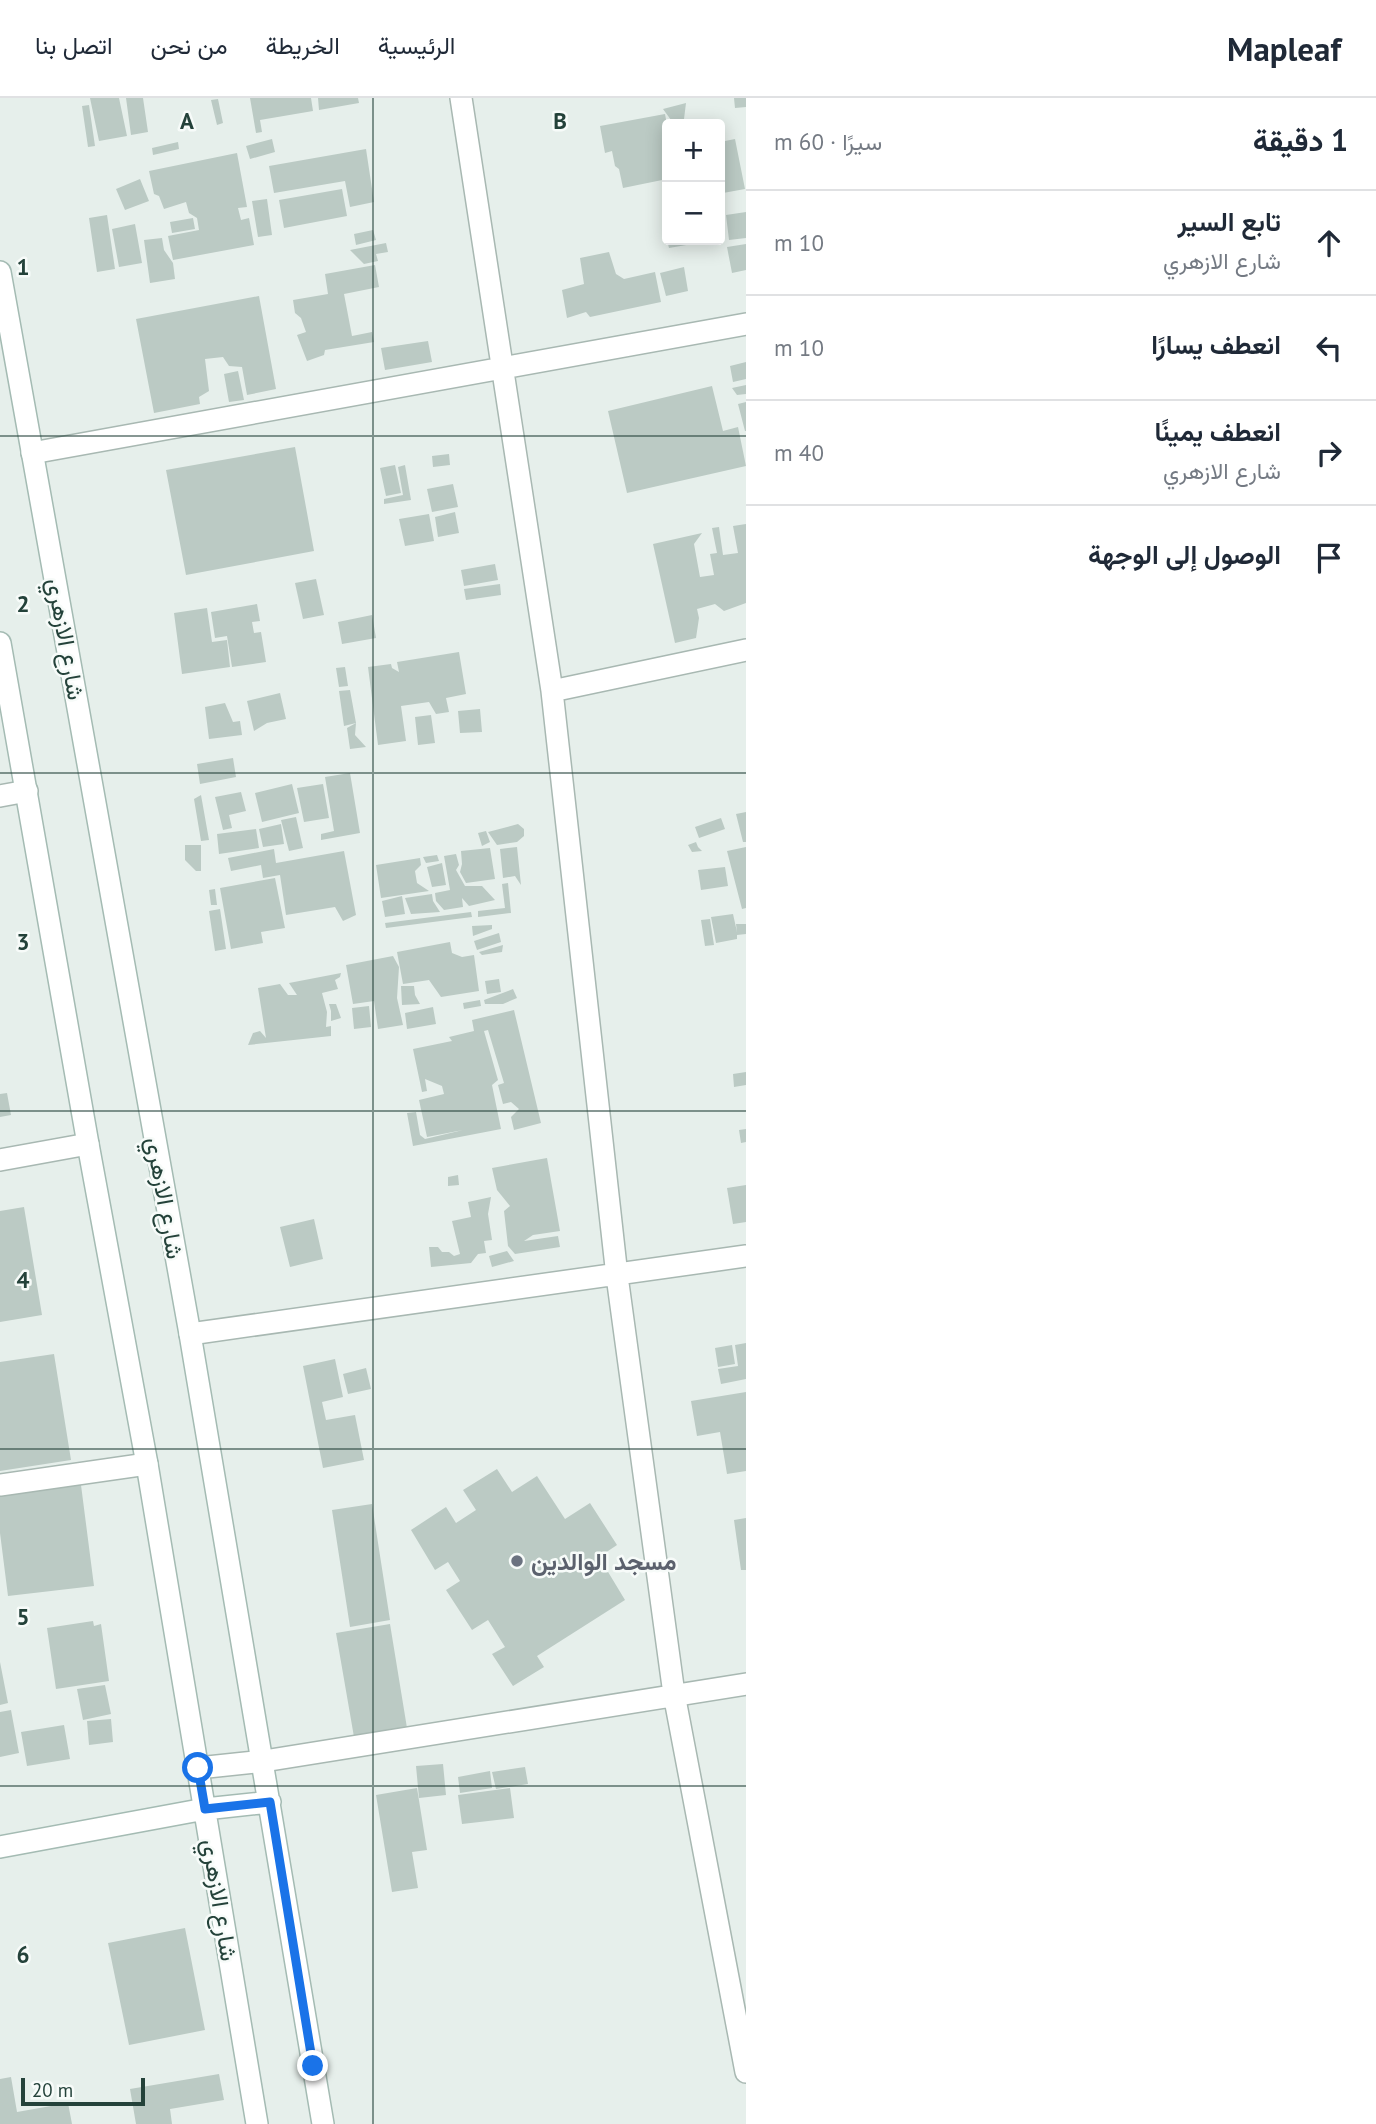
<!DOCTYPE html>
<html lang="ar">
<meta charset="utf-8">
<style>
:root{--surface:#fff;--page:#f2f2f3;--text:#1f2937;--muted:#747a83;--line:#e0e1e3}
body{margin:0;font-family:"PT Sans",Vazirmatn,sans-serif;background:var(--page);color:var(--text);direction:rtl}
.controls{position:absolute;right:21px;top:21px;display:grid;overflow:hidden;border-radius:7px;box-shadow:0 4px 18px #0003}
.controls button{width:63px;height:63px;display:grid;place-items:center;padding:0;border:0;border-bottom:2px solid var(--line);background:var(--surface);color:var(--text);font:35px sans-serif}
.scale{position:absolute;left:21px;bottom:18px;width:124px;box-sizing:border-box;padding-left:7px;border:4px solid #24423a;border-top:0;font-size:19px;line-height:24px;white-space:nowrap;color:#24423a;-webkit-text-stroke:5px #f7fbf9;paint-order:stroke}
.stop{position:absolute;width:21px;height:21px;margin:-16px;border:5px solid #1a73e8;border-radius:50%;background:#fff}
.stop.end{background:#1a73e8;border-color:#fff;box-shadow:0 2px 7px #0008}
.list{margin:0;padding:0;list-style:none}
h2{display:flex;justify-content:space-between;align-items:center;height:91px;margin:0;padding:0 28px;font-size:30px}
h2 small{font-size:23px;font-weight:400;color:var(--muted)}
.list li{display:grid;grid-template-columns:46px 1fr auto;gap:21px;align-items:center;box-sizing:border-box;height:105px;padding:0 28px;border-top:2px solid var(--line)}
.list b{display:block;font-size:26px;white-space:nowrap}
.list p{margin:0;font-size:23px;white-space:nowrap;color:var(--muted)}
.list em{font-size:23px;font-style:normal;color:var(--muted)}
.icon{flex:none;width:38px;height:38px;fill:none;stroke:currentColor;stroke-width:2;stroke-linecap:round;stroke-linejoin:round}
.map{position:relative;flex:none;width:746px;height:2026px;overflow:hidden;direction:ltr}
header{display:flex;align-items:center;gap:42px;box-sizing:border-box;height:98px;padding:0 35px;background:var(--surface);border-bottom:2px solid var(--line)}
header strong{font-size:33px}
nav{display:flex;gap:38px;margin-inline-start:auto;font-size:24px}
main{display:flex}
aside{flex:1;background:var(--surface)}
.map>svg:first-child{display:block}
</style>
<header>
<strong>Mapleaf</strong>
<nav><a>الرئيسية</a><a>الخريطة</a><a>من نحن</a><a>اتصل بنا</a></nav>
</header>
<main>
<aside>
<h2>1 دقيقة<small>سيرًا · 60 m</small></h2>
<ul class="list">
<li><svg class="icon" aria-label="ahead" viewBox="0 0 24 24"><path d="M12 20V5M6 11l6-6 6 6"/></svg><div><b>تابع السير</b><p>شارع الازهري</p></div><em>10 m</em></li>
<li><svg class="icon" aria-label="left" viewBox="0 0 24 24"><path d="M17 20v-9H6M10 6l-5 5 5 5"/></svg><div><b>انعطف يسارًا</b></div><em>10 m</em></li>
<li><svg class="icon" aria-label="right" viewBox="0 0 24 24"><path d="M7 20v-9h11M14 6l5 5-5 5"/></svg><div><b>انعطف يمينًا</b><p>شارع الازهري</p></div><em>40 m</em></li>
<li><svg class="icon" aria-label="arrive" viewBox="0 0 24 24"><path d="M6 21V4h12l-3 4 3 4H6"/></svg><div><b>الوصول إلى الوجهة</b></div></li>
</ul>
</aside>
<div class="map">
<svg width="746" height="2026" viewBox="0 0 746 2026">
<rect width="100%" height="100%" fill="#e6efeb"/>
<path fill="#bbcac4" d="M90 0H119L127 38 99 43Z
M126 0H143L148 34 131 37Z
M250 0H311L313 13 260 22 262 34 256 35Z
M318 0H358L359 5 319 12Z
M734 0H746V9L735 10Z
M218 1 223 25 217 27 211 2Z
M686 5 684 21 671 22 663 11Z
M89 7 95 48 88 49 82 8Z
M665 16 667 27V81L623 90 619 71 615 68 612 53 605 55 600 28Z
M272 41 275 54 250 61 246 48Z
M735 41 745 91 723 95 720 81V44Z
M178 44 179 51 153 57 152 50Z
M366 51 374 104 350 109 345 83 274 95 269 68Z
M237 55 247 109 238 110 241 122 249 120 254 147 173 162 168 138 199 132 197 120 189 115 186 104 164 111 159 98 154 96 149 73Z
M140 81 149 103 125 112 116 91Z
M342 91 347 118 284 130 279 102Z
M267 101 272 137 258 139 252 103Z
M746 114V140L729 142 726 117Z
M107 117 115 171 97 174 89 120Z
M193 120 195 131 172 135 170 124Z
M135 126 142 165 119 169 112 131Z
M373 132 376 142 356 147 354 136Z
M162 140 164 152 173 165 175 181 150 185 144 142Z
M667 142H691L692 146 669 150Z
M386 145 388 154 376 156 378 163 364 166 350 152Z
M746 146V172L732 175 727 149Z
M609 154 616 176 624 181 655 174 661 204 590 219 586 214 567 220 562 192 584 186 580 160Z
M375 167 379 189 344 196 352 238 372 234 374 244 325 252 324 257 307 263 297 237 306 234 301 220 295 215 293 202 328 196 325 176Z
M684 169 688 193 666 198 660 175Z
M259 198 276 291 247 297 242 269 229 268 223 259 205 261 209 293 199 299 200 306 154 315 136 221Z
M428 243 432 264 385 272 381 250Z
M746 264V281L733 284 730 268Z
M238 273 244 302 229 304 224 276Z
M746 287V296L737 297 732 290Z
M712 288 723 333 738 329 746 368 627 395 608 313Z
M746 304V333H745L738 306Z
M295 349 314 453 186 477 166 372Z
M449 356 450 367 433 369 432 358Z
M395 367 401 395 386 398 380 370Z
M405 367 411 402 384 406V401L403 397 398 369Z
M453 386 458 409 432 414 427 391Z
M455 414 459 435 438 439 435 419Z
M429 416 434 443 405 448 399 421Z
M746 426V505L724 513 715 506 697 511 699 520 696 540 675 545 653 446 702 435 694 446 700 479 714 477 710 456 717 455 712 430 719 429 723 457 738 455 733 428Z
M495 466 498 482 464 488 461 472Z
M316 481 324 517 303 521 295 485Z
M500 486 501 497 466 502 464 491Z
M257 506 260 523 252 524 254 535 261 534 266 564 232 569 227 538 215 540 211 514Z
M207 510 212 544 227 542 230 569 182 576 174 515Z
M372 517 376 540 342 546 338 524Z
M459 554 466 596 446 600 449 614 436 616 429 604 401 608 406 643 378 647 368 569 391 566 392 570 399 574 397 564Z
M345 569 348 588 339 589 336 570Z
M350 592 356 625 344 628 339 593Z
M280 595 286 621 267 625 254 633 247 603Z
M225 605 233 624 240 623 242 637 209 641 205 609Z
M480 611 482 634 460 635 458 613Z
M431 617 435 645 418 647 415 619Z
M356 625 355 637 366 649 350 651 347 630Z
M233 660 236 679 200 686 197 666Z
M350 675 360 735 321 742V736L334 733 325 679Z
M292 686 299 715 262 724 255 695Z
M323 686 329 720 304 724 297 690Z
M241 694 246 713 229 717 232 730 223 732 215 699Z
M201 697 209 742 201 743 194 701Z
M746 714V744H743L736 716Z
M296 719 303 750 289 753 281 722Z
M721 720 725 731 699 740 695 729Z
M281 726 284 746 263 749 259 731Z
M518 726 524 731V738L517 744 497 747 488 734Z
M256 731 259 750 219 756 217 736Z
M486 733 490 744 482 748 478 735Z
M696 744 698 749 702 753 692 754 688 747Z
M185 747H201V773H196L185 762Z
M517 749 521 787 515 778 503 780 500 751Z
M746 749V810L742 811 727 753Z
M490 750 495 781 466 785 460 774 462 766 461 753Z
M274 751 276 765 344 753 356 817 343 823 335 809 286 817 280 777 263 780 261 767 231 773 228 760Z
M456 756 459 767 456 772 465 788H482L495 802 469 808 462 800 463 809 444 812 436 803 435 795 450 792 444 758Z
M437 757 439 763 426 765 423 759Z
M420 760 421 767 415 773 417 785 429 793 381 800 376 767Z
M442 765 446 787 432 789 427 769Z
M725 769 728 788 701 792 698 772Z
M275 780 285 830 261 834 263 845 231 851 220 790Z
M508 785 511 815 478 819V813L505 810 502 786Z
M215 791 217 807H211L209 792Z
M432 796 433 803 440 814 411 816 405 800Z
M402 798 405 816 385 819 382 803Z
M220 811 226 851 215 853 209 813Z
M471 814 472 819 386 830 385 825Z
M733 816 737 834 736 826H746V836L737 837V841L716 845 711 819Z
M710 821 714 847 705 848 701 822Z
M492 827V831L473 838 472 828Z
M499 835 501 844 477 852 474 843Z
M450 844 452 855 462 859 474 857 479 893 441 899 429 882 403 886 397 854Z
M503 847 502 854 482 857 479 854Z
M393 858 399 869 397 900 403 927 378 931 374 903 353 906 346 867Z
M341 875 340 879 335 882 338 891 322 895 327 914 326 929 331 928V938L248 947 253 935 260 933 266 940 258 890 280 886 288 897H297L289 885Z
M499 881 501 894 487 896 485 883Z
M401 888H414L415 897 420 906 402 907Z
M513 891 517 900 503 906H485L484 902Z
M480 902 481 908 464 911 463 905Z
M329 906H336L341 920 331 923V913Z
M369 908 371 929 354 931 352 910Z
M433 909 436 926 407 931 405 915Z
M514 912 541 1025 514 1032 511 1019 519 1011 511 1004 503 1006 498 987 504 985 488 932 484 933 498 982 492 987 501 1031 413 1048 407 1015 416 1014 420 1037 425 1041 463 1032 427 1039 419 1002 444 996 442 988 425 981 427 993 422 994 413 951 452 943 449 939 474 933 472 922Z
M746 974V987L734 989 733 976Z
M7 995 11 1017 0 1019V996Z
M746 1031V1044L741 1045 739 1032Z
M547 1060 560 1133 533 1137 524 1143 558 1138 560 1149 515 1156 508 1148 504 1113 510 1108 497 1092 492 1070Z
M458 1077 459 1087 448 1088V1079Z
M746 1087V1124L733 1126 727 1090Z
M491 1099 488 1116 492 1142 484 1143 486 1155 478 1156 471 1165 431 1169 429 1149H438L442 1154H449L454 1158 460 1156 452 1123 471 1119 468 1104Z
M24 1109 42 1217 0 1224V1113Z
M314 1121 323 1161 290 1169 280 1129Z
M507 1153 514 1163 492 1169 489 1158Z
M746 1245V1281L721 1286 718 1271 738 1268 735 1247Z
M732 1247 735 1266 718 1269 715 1250Z
M54 1256 71 1362 0 1373V1264Z
M335 1261 343 1299 322 1304 326 1322 355 1317 364 1362 323 1370 303 1268Z
M366 1270 371 1291 348 1296 343 1276Z
M746 1294V1373L727 1376 720 1334 697 1338 691 1303Z
M497 1371 512 1394 537 1378 565 1421 590 1405 617 1447 599 1459 625 1502 537 1558 544 1569 513 1588 492 1556 505 1549 488 1522 472 1532 446 1492 460 1483 448 1464 435 1472 411 1432 446 1409 456 1425 476 1412 463 1392Z
M81 1387 94 1488 8 1498 0 1435V1398Z
M372 1406 390 1522 350 1529 332 1412Z
M746 1420V1472H741L734 1422Z
M93 1523 94 1528 101 1526 109 1583 56 1591 47 1530Z
M390 1526 407 1630 354 1639 336 1535Z
M0 1564 8 1605 0 1607Z
M105 1587 111 1616 83 1622 77 1591Z
M11 1612 19 1655 0 1659V1614Z
M111 1621 113 1644 89 1647 87 1623Z
M64 1627 70 1661 27 1668 21 1634Z
M443 1666 446 1697 419 1700 416 1668Z
M525 1669 528 1686 496 1691 492 1674Z
M490 1673 492 1690 460 1695 458 1679Z
M417 1690 427 1752 412 1754 418 1790 392 1794 376 1697Z
M510 1690 514 1720 462 1726 458 1697Z
M185 1830 205 1932 129 1947 108 1845Z
M219 1976 224 2002 170 2011 172 2026H136L130 1991Z
M11 1979 17 2014 68 2005 72 2026H0V1981Z"/>
<g fill="none" stroke-linecap="round" stroke-linejoin="round">
<defs>
<path id="street" d="M461 0 552 593 617 1178 674 1596 746 1974
M32 355 746 226
M552 593 746 552
M0 698 27 693
M0 1062 88 1046
M190 1236 746 1158
M0 1387 147 1366
M198 1670 264 1663 746 1586"/>
<path id="secondary" d="M0 174 190 1236 323 2026
M0 545 88 1046 147 1366 257 2026
M0 1749 205 1711 270 1704"/>
</defs>
<use href="#street" stroke="#a8b8b2" stroke-width="24"/>
<use href="#secondary" stroke="#a4bbb3" stroke-width="24"/>
<use href="#street" stroke="#fff" stroke-width="21"/>
<use href="#secondary" stroke="#fff" stroke-width="21"/>
</g>
<g fill="none" stroke-linecap="round" stroke-linejoin="round">
<path stroke="#1a73e8" stroke-width="9" d="M198 1670 205 1711 270 1704 313 1968"/>
</g>
<path fill="none" stroke="#24423a" stroke-width="2" stroke-opacity="0.55" d="M373 0V2026M0 338H746M0 675H746M0 1013H746M0 1351H746M0 1688H746"/>
<circle fill="#6b7280" stroke="#f7fbf9" stroke-width="2.5" cx="517" cy="1463" r="7"/>
<g text-anchor="middle" dominant-baseline="central" stroke-width="5" stroke-linejoin="round" paint-order="stroke">
<g font-size="24" fill="#24423a" stroke="#f7fbf9">
<text transform="translate(66 541) rotate(80)">شارع الازهري</text>
<text transform="translate(165 1100) rotate(80)">شارع الازهري</text>
<text transform="translate(220 1802) rotate(81)">شارع الازهري</text>
</g>
<g font-size="24" font-weight="bold" fill="#5b616d" stroke="#f7fbf9" text-anchor="start">
<text x="531" y="1463">مسجد الوالدين</text>
</g>
</g>
<g font-size="23" text-anchor="middle" font-weight="bold" fill="#24423a" stroke="#f7fbf9" stroke-width="5" stroke-linejoin="round" paint-order="stroke">
<text x="187" y="31">A</text>
<text x="560" y="31">B</text>
<text x="23" y="177">1</text>
<text x="23" y="514">2</text>
<text x="23" y="852">3</text>
<text x="23" y="1190">4</text>
<text x="23" y="1527">5</text>
<text x="23" y="1865">6</text>
</g>
</svg>
<div class="controls">
<button>+</button>
<button>−</button>
</div>
<div class="scale">20 m</div>
<div class="stop" style="left:198px;top:1670px"></div>
<div class="stop end" style="left:313px;top:1968px"></div>
</div>
</main>
